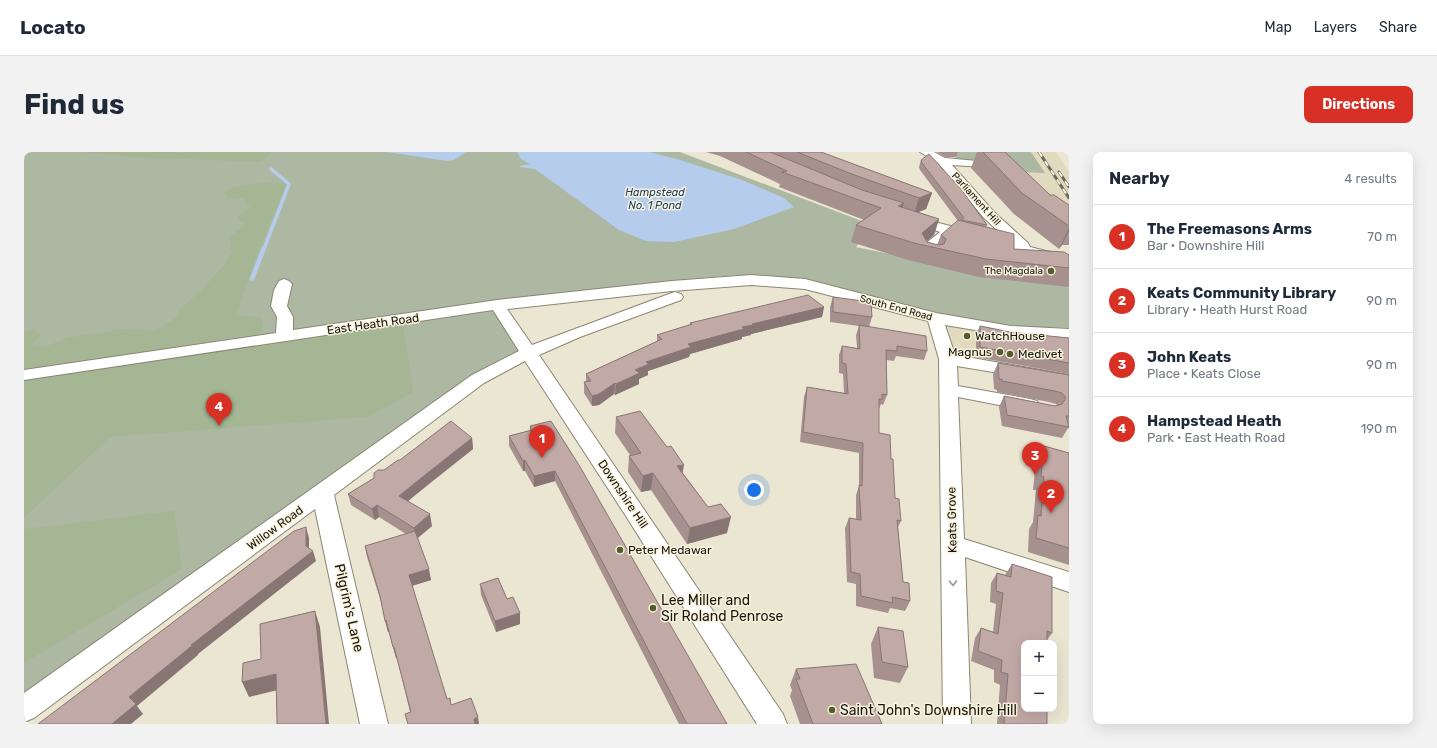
<!DOCTYPE html>
<meta charset="utf-8">
<style>
:root{--surface:#fff;--page:#f2f2f3;--text:#1f2937;--muted:#747a83;--line:#e0e1e3;--accent:#d93025}
body{margin:0;font-family:Rubik,sans-serif;background:var(--page);color:var(--text)}
.controls{position:absolute;right:12px;bottom:12px;display:grid;overflow:hidden;border-radius:8px;box-shadow:0 4px 16px #0002}
.controls button{width:36px;height:36px;display:grid;place-items:center;padding:0;border:0;border-bottom:1px solid var(--line);background:var(--surface);color:var(--text);font:20px sans-serif}
.you{position:absolute;left:730px;top:338px;width:14px;height:14px;margin:-10px;border:3px solid #fff;border-radius:50%;background:#1a73e8;box-shadow:0 0 0 6px #1a73e833}
.badge{display:grid;place-items:center;width:26px;height:26px;border-radius:50%;background:var(--accent);color:#fff;font-size:13px;font-weight:700}
.pin{position:absolute;translate:-50% -33px;filter:drop-shadow(0 1px 2px #0008)}
.pin::after{content:'';position:absolute;top:21px;width:14px;height:12px;background:inherit;clip-path:polygon(0 0,100% 0,50% 100%)}
.list{margin:0;padding:0;list-style:none}
h2{display:flex;justify-content:space-between;align-items:center;height:52px;margin:0;padding:0 16px;font-size:17px}
h2 small{font-size:13px;font-weight:400;color:var(--muted)}
.list li{display:grid;grid-template-columns:26px 1fr auto;gap:12px;align-items:center;box-sizing:border-box;height:64px;padding:0 16px;border-top:1px solid var(--line)}
.list b{display:block;font-size:15px;white-space:nowrap}
.list p{margin:0;font-size:13px;white-space:nowrap;color:var(--muted)}
.list em{font-size:13px;font-style:normal;color:var(--muted)}
.map{position:relative;flex:none;width:1045px;height:572px;overflow:hidden;border-radius:8px}
header{display:flex;align-items:center;gap:24px;box-sizing:border-box;height:56px;padding:0 20px;background:var(--surface);border-bottom:1px solid var(--line)}
header strong{font-size:19px}
nav{display:flex;gap:22px;margin-inline-start:auto;font-size:14px}
.intro{display:flex;align-items:center;justify-content:space-between;box-sizing:border-box;height:96px;padding:0 24px}
h1{margin:0;font-size:28px}
.button{padding:10px 18px;border-radius:8px;background:var(--accent);color:#fff;font-size:14px;font-weight:700}
main{display:flex;gap:24px;padding:0 24px}
aside{flex:1;background:var(--surface);border-radius:8px;box-shadow:0 4px 16px #0002}
.map>svg:first-child{display:block}
</style>
<header>
<strong>Locato</strong>
<nav><a>Map</a><a>Layers</a><a>Share</a></nav>
</header>
<div class="intro"><h1>Find us</h1><a class="button">Directions</a></div>
<main>
<div class="map">
<svg width="1045" height="572" viewBox="0 0 1045 572">
<rect width="100%" height="100%" fill="#ebe6d1"/>
<path fill="#e1dabe" d="M997 0H1032L1045 19V83L999 19Z
M917 173 1038 190 1045 222 918 204Z"/>
<path fill="#acb8a2" d="M0 0H656L851 74 832 95 924 114 1045 130V176L987 174 919 163 787 129 737 124 715 123 666 127 478 149 504 200 479 211 0 557Z
M932 0H1007L1021 21 999 20 929 9 932 6Z"/>
<path fill="#a4b694" d="M56 0H248L237 10 111 5Z
M237 31 263 32 235 97 213 160 217 164 239 165 237 181 0 220V180L10 177 17 183 6 194 21 195 43 186 99 177 131 179 155 164V158L167 147 174 142 200 113 208 100 206 92 207 83 222 73 216 69 214 64 226 55 219 46H205L200 41 208 36Z
M379 172 389 240 344 265 86 285 0 366V229Z
M150 359 158 417 0 511V377Z"/>
<path fill="#b5ccec" d="M363 0H442L430 8 423 9Z
M493 0H625L653 7 718 28 760 46 770 55 710 77 650 90 622 89 595 78 511 17 496 15 495 14 506 12 497 7Z"/>
<g fill="none" stroke-linecap="round" stroke-linejoin="round">
<path stroke="#b5ccec" stroke-width="3.5" d="M240 97 265 32 247 17"/>
<path stroke="#b5ccec" stroke-width="4.5" d="M228 127 240 96"/>
<defs>
<path id="minor" d="M896 0H910L921 6 964 10 966 12 964 14 960 15 928 13 970 60 1004 91 1006 95 1026 100 1045 110V120L1016 106 928 83 908 100 913 102 915 105 913 108 908 109 897 106 894 99 896 96 916 80 881 68 879 65 881 62H891L915 71 986 90 960 66 914 11Z
M727 123 781 127 912 161 987 174 1045 177V187L987 184 921 173 931 203 1045 223V233L933 214 934 234 1006 247 1013 249 1015 253 1013 257 1006 259 934 245 940 387 1045 420V440L941 405 947 572H919L915 207 904 169 781 137 727 133 648 139 483 157 508 193 645 142 651 140 657 142 659 145 657 148 556 185 515 203 759 562 763 572H733L600 361 501 209 460 231 310 343 364 572H336L291 357 10 566 0 570V541L448 223 495 199 469 158 0 228V218L252 181 253 165 247 154 250 138 255 129 260 127 265 129 268 132 263 154 269 165V178L473 148 648 129Z"/>
</defs>
<use href="#minor" stroke="#8b8673" stroke-width="2"/>
<use href="#minor" fill="#fff" fill-rule="evenodd"/>
<defs>
<path id="rail" d="M1015 0 1045 46
M1035 20 1045 35"/>
</defs>
<use href="#rail" stroke="#6d6a5d" stroke-width="3"/>
<use href="#rail" stroke="#f9f3de" stroke-width="2" stroke-dasharray="5.5" stroke-linecap="butt"/>
</g>
<path fill="#a6918f" d="M682 0H797L908 41 902 57 894 60 915 67 910 83 902 90 913 93 917 83 934 69 896 18 895 15 897 8 963 73 962 75 990 97 1045 103V135L955 125 884 108 827 90 832 73 840 68 755 35 756 32 696 4Z
M913 0H934L932 5H921Z
M953 0H981L1026 43 1045 53V93H1038L1035 97 990 62 947 16Z
M809 145 848 165 845 175 903 199 900 208 872 204 870 209 862 208 863 243 859 253 857 252 855 257V281L867 307 871 346 877 369 874 375 879 430 886 449 881 459 866 456 864 461 832 454V432L823 430 821 376 825 366 832 367V343L835 334V301L776 290 780 245 783 235 820 241 819 222 815 221V203L818 194 833 196 832 183 835 174 806 170V155Z
M800 155 798 165 727 182V183L718 185V187L666 202 665 205 624 219V223L615 227V232L591 243 590 242 575 253 568 254 560 241V230H562V222L633 189V183L666 173V171Z
M956 174 986 180 1045 186V222L952 205V183Z
M974 211 1045 223V277L1044 276 1038 286 978 274 975 255 980 244 1031 254 1033 253 1032 252 1025 250 973 240V238L970 237 969 222Z
M592 265 659 321 703 381 663 392 627 338 617 340 604 320 605 304 606 303 591 281Z
M506 274 703 572H655L531 329 510 335 501 319H499L485 294V284L506 279Z
M448 286 449 297 384 349 408 374 394 386 407 428 388 434 423 547 427 553 455 572H384L381 562 386 560 373 506H372L365 480H364L358 453 343 405 341 394 382 382 355 365 351 368 327 353 324 342 350 326 360 318 376 308Z
M1020 294 1045 301V413L1004 400 1005 377 1009 370 1012 338H1009L1012 307Z
M988 412 1028 481 1023 488 1000 491 1023 572H973L976 533 970 530V518L947 509 951 486 957 476 969 480 972 452 966 450 967 431 973 421 981 423Z
M456 432 483 447 496 472 472 480 457 443Z
M854 475 884 515 876 531 850 526 847 492Z
M772 517 858 572H776L766 544 768 538 766 533Z"/>
<path fill="#877674" d="M908 41 902 57 890 62 895 46Z
M880 51 875 68 874 54Z
M915 67 910 83 898 93V81Z
M1045 76V79L1038 93 1035 97Z
M800 155 798 165 727 182V183L718 185V187L666 202 665 205 624 219V223L615 227V232L591 243 592 232 622 210 664 192 728 172Z
M591 231 590 242 575 253 568 254V244Z
M448 286 449 297 402 334 377 355 375 344 401 323Z
M501 308V319H499V309Z
M660 313 657 329 653 314Z
M531 319V329L510 335V324Z
M629 321 627 338 617 340 619 324Z
M353 353 355 365 351 368 348 357Z
M406 362 408 374 392 387 390 376Z
M707 365 703 381 663 392 666 376Z
M282 375 285 386V402L289 399 292 409 174 502V503L113 554 119 562 107 572H88L105 545 167 493 282 394Z
M405 417 407 428 387 434 385 423Z
M291 459 296 475 305 572H302Z
M496 461V472L472 480 471 469Z
M362 468 365 480H364L361 469Z
M369 495H370L373 506H372Z
M252 522 258 537 225 545 218 530Z
M454 565 455 572H450V567Z"/>
<path fill="#c1a9a6" stroke="#877674" d="M722 0H746L838 38 880 51 874 54 915 67 898 81 903 90 914 93 920 92 922 87 917 83 934 68 990 82V97L1040 100 1045 103V116L962 107 890 91 832 73 857 56 758 20 763 19Z
M773 0H797L908 41 895 46 825 21Z
M959 0H981L1026 43H1030L1045 53V74L998 41Z
M905 2 937 37 963 73 937 68 940 66 898 11 897 8Z
M784 143 800 155 728 172 729 173 718 175 720 177 664 192 667 195 622 210 625 212 611 218 616 221 592 232 591 231 575 242 568 244 560 230 567 229 562 222 638 187 633 183 668 172 666 171Z
M809 145 847 150 848 165 809 160Z
M835 173 902 184 903 199 873 194V199L862 198 863 243 858 242V247H855V281L866 283 867 307H869L871 346 875 347 877 369 873 368 879 430 885 431 886 449 868 445 869 451 837 444 836 422 827 420 825 366 837 368 835 333 838 334 839 291 779 280 783 235 824 242 822 212 818 211V194L836 197Z
M956 174 986 180 1045 186V211L956 195Z
M974 211 1045 223V264H1042L1045 275 983 263 980 244 1031 254 1038 252 1042 246 1038 241 1031 239 978 229V227H975Z
M616 259 643 295 647 294 660 313 653 314 684 355 697 352 707 365 666 376 629 321 619 324 605 304 617 301 592 265Z
M427 269 448 286 401 323 375 344 406 362 390 376 353 353 348 357 324 342 350 326V321L354 318H360L374 308H376Z
M527 269 555 313 703 572H663L531 319 510 324 501 308 499 309 485 284 508 278 506 274Z
M1020 294 1045 301V396L1012 386 1014 363 1017 364 1020 325 1017 324Z
M282 375V394L289 399 167 493H169L105 545 112 552 88 572H14L270 379Z
M391 379 405 417 385 423 423 547 426 546 427 553 447 546 454 565 450 567 451 572H384L381 562 387 560 370 495H369L362 468 361 469 356 444 341 394Z
M988 412 1028 425V481L1023 479V491H1000V557H1023V572H980L984 522 977 520 978 508 954 499 957 476 974 482 979 441 972 439 973 421 987 425Z
M474 426 483 447 489 445 496 461 471 469 456 432Z
M291 459 302 572H253L252 522 218 530 219 511 237 507 236 472Z
M854 475 879 479 884 515 858 510Z
M832 512 858 572H789L772 527H776L772 517Z"/>
<defs><path id="oneway-chevron" d="M-2-3.5L2.5 0L-2 3.5" fill="none" stroke-width="1.6" stroke-linecap="round" stroke-linejoin="round"/></defs>
<use stroke="#979693" href="#oneway-chevron" transform="translate(929 431) rotate(89)"/>
<g fill="#545c2b" stroke="#f9f3de" stroke-width="1.5">
<circle cx="1027" cy="119" r="4"/>
<circle cx="943" cy="184" r="4"/>
<circle cx="976" cy="200" r="4"/>
<circle cx="986" cy="202" r="4"/>
<circle cx="596" cy="398" r="4"/>
<circle cx="629" cy="456" r="4"/>
<circle cx="808" cy="558" r="4"/>
</g>
<g text-anchor="middle" dominant-baseline="central" stroke-width="3" stroke-linejoin="round" paint-order="stroke">
<g font-size="10" fill="#18160e" stroke="#f9f3de">
<text transform="translate(952 47) rotate(48)">Parliament Hill</text>
<text transform="translate(872 156) rotate(15)">South End Road</text>
</g>
<g font-size="10" fill="#18160e" stroke="#f9f3de" text-anchor="end">
<text x="1019" y="119">The Magdala</text>
</g>
<g font-size="11" font-style="italic" fill="#1f3f68" stroke="#f9f3de">
<text x="631" y="40">Hampstead<tspan x="631" dy="13">No. 1 Pond</tspan></text>
</g>
<g font-size="12" fill="#18160e" stroke="#f9f3de">
<text transform="translate(349 172) rotate(-8)">East Heath Road</text>
<text transform="translate(599 342) rotate(56)">Downshire Hill</text>
<text transform="translate(928 368) rotate(-91)">Keats Grove</text>
<text transform="translate(251 376) rotate(-36)">Willow Road</text>
</g>
<g font-size="12" fill="#18160e" stroke="#f9f3de" text-anchor="start">
<text x="951" y="184">WatchHouse</text>
<text x="968" y="200" text-anchor="end">Magnus</text>
<text x="994" y="202">Medivet</text>
<text x="604" y="398">Peter Medawar</text>
</g>
<g font-size="14" fill="#18160e" stroke="#f9f3de" text-anchor="start">
<text x="637" y="448">Lee Miller and<tspan x="637" dy="16">Sir Roland Penrose</tspan></text>
<text x="816" y="558">Saint John's Downshire Hill</text>
</g>
<g font-size="14" fill="#18160e" stroke="#f9f3de">
<text transform="translate(325 456) rotate(77)">Pilgrim's Lane</text>
</g>
</g>
</svg>
<div class="controls">
<button>+</button>
<button>−</button>
</div>
<div class="you"></div>
<div class="pin badge" style="left:518px;top:306px">1</div>
<div class="pin badge" style="left:1027px;top:361px">2</div>
<div class="pin badge" style="left:1011px;top:323px">3</div>
<div class="pin badge" style="left:195px;top:274px">4</div>
</div>
<aside>
<h2>Nearby<small>4 results</small></h2>
<ul class="list">
<li><span class="badge">1</span><div><b>The Freemasons Arms</b><p>Bar · Downshire Hill</p></div><em>70 m</em></li>
<li><span class="badge">2</span><div><b>Keats Community Library</b><p>Library · Heath Hurst Road</p></div><em>90 m</em></li>
<li><span class="badge">3</span><div><b>John Keats</b><p>Place · Keats Close</p></div><em>90 m</em></li>
<li><span class="badge">4</span><div><b>Hampstead Heath</b><p>Park · East Heath Road</p></div><em>190 m</em></li>
</ul>
</aside>
</main>
